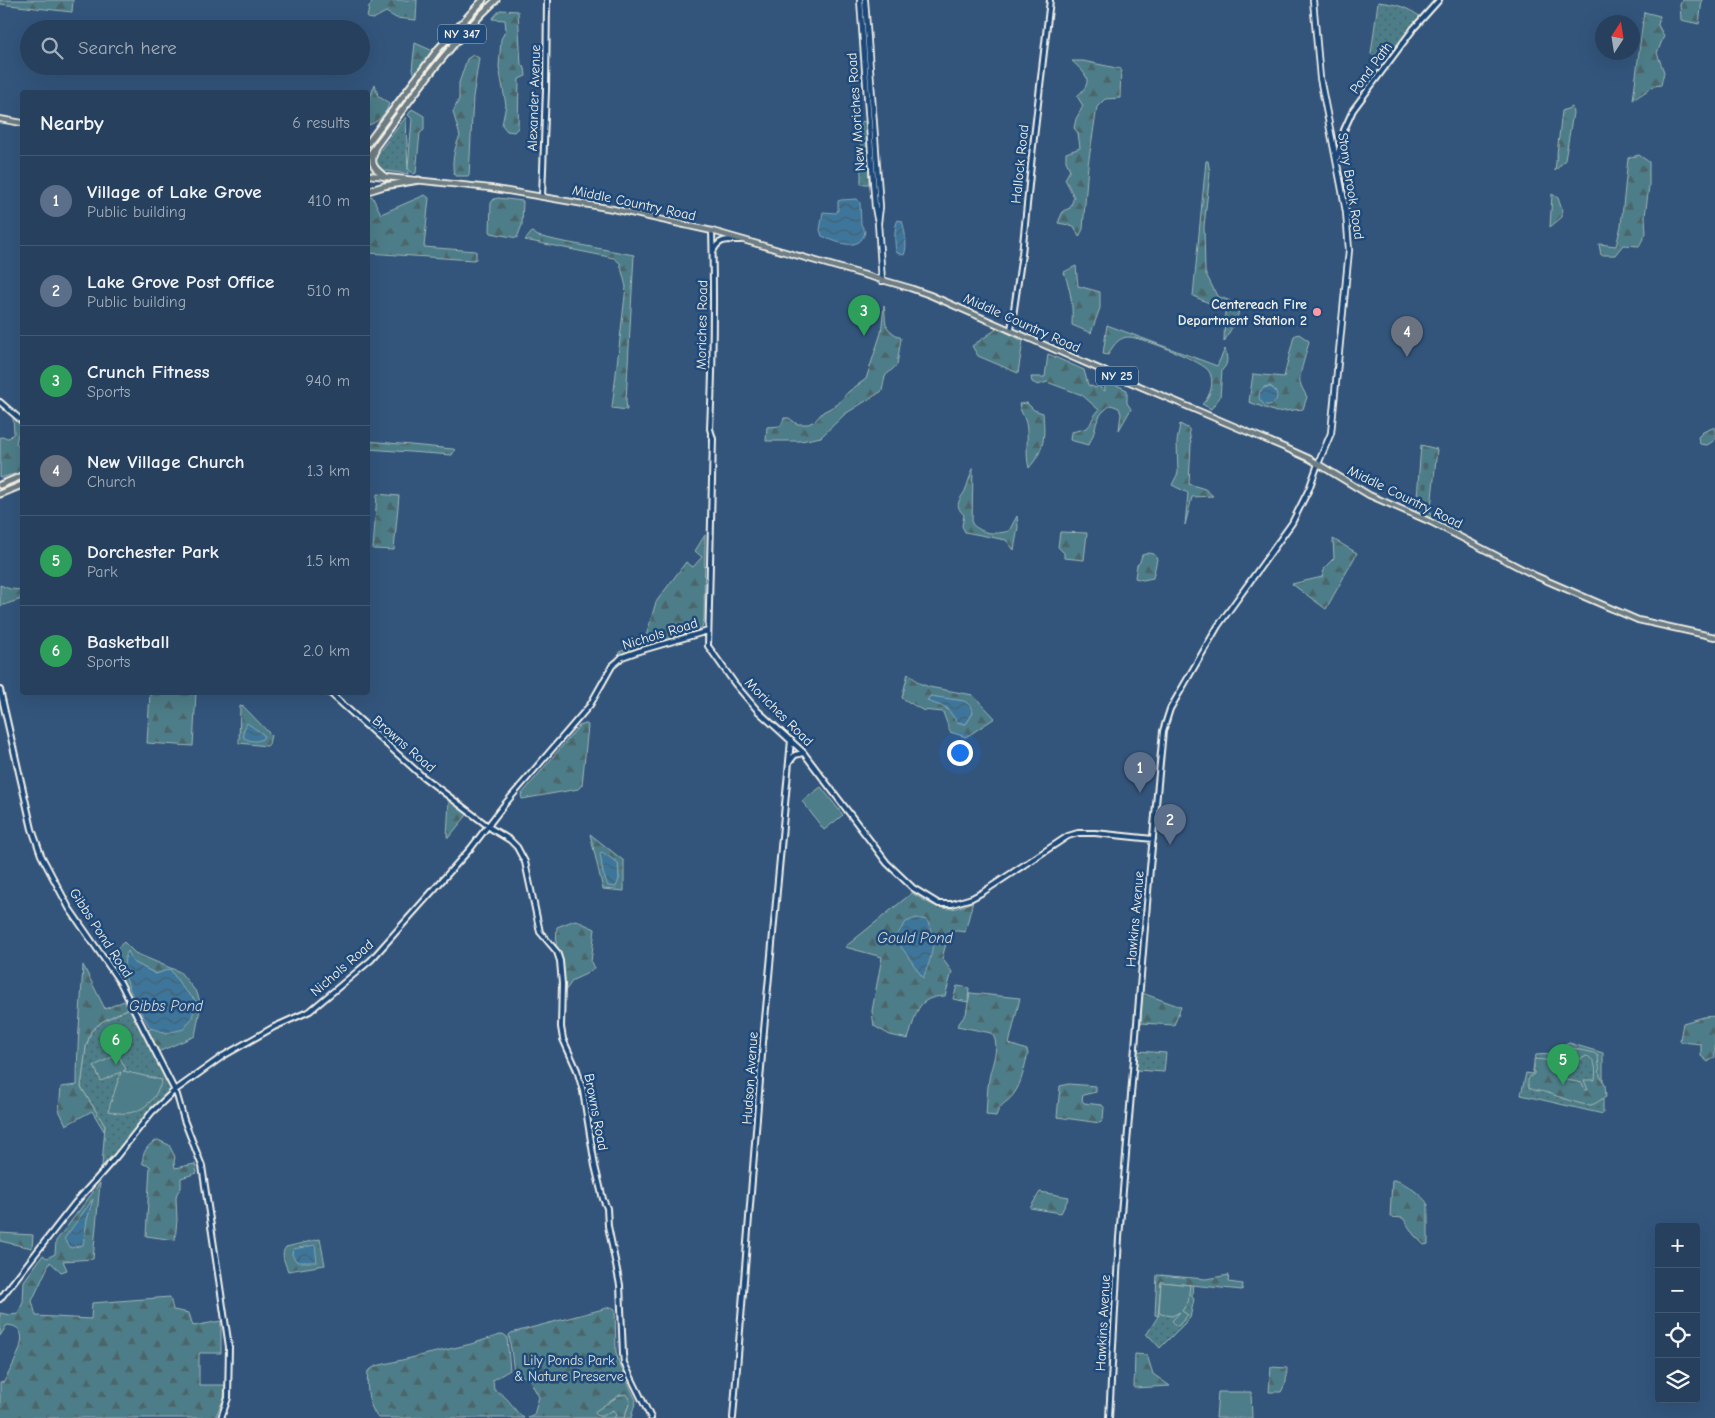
<!DOCTYPE html>
<meta charset="utf-8">
<style>
:root{--surface:#26405d;--page:#324b66;--text:#f1f3f6;--muted:#a4afbc;--line:#425972;--accent:#ff9aa2}
body{margin:0;font-family:"Comic Neue",sans-serif;background:var(--page);color:var(--text)}
.controls{position:absolute;right:15px;bottom:15px;display:grid;overflow:hidden;border-radius:5px;box-shadow:0 5px 20px #0002}
.controls button{width:45px;height:45px;display:grid;place-items:center;padding:0;border:0;border-bottom:1px solid var(--line);background:var(--surface);color:var(--text);font:25px sans-serif}
.compass{position:absolute;left:1595px;top:15px;width:45px;height:45px;border-radius:50%;background:var(--surface);box-shadow:0 5px 20px #0002;rotate:12deg}
.you{position:absolute;left:959px;top:752px;width:18px;height:18px;margin:-12px;border:4px solid #fff;border-radius:50%;background:#1a73e8;box-shadow:0 0 0 8px #1a73e833}
.badge{display:grid;place-items:center;width:32px;height:32px;border-radius:50%;background:var(--accent);color:#fff;font-size:16px;font-weight:700}
.pin{position:absolute;translate:-50% -41px;filter:drop-shadow(0 1px 2px #0008)}
.pin::after{content:'';position:absolute;top:26px;width:18px;height:15px;background:inherit;clip-path:polygon(0 0,100% 0,50% 100%)}
.list{margin:0;padding:0;list-style:none}
h2{display:flex;justify-content:space-between;align-items:center;height:65px;margin:0;padding:0 20px;font-size:21px}
h2 small{font-size:16px;font-weight:400;color:var(--muted)}
.list li{display:grid;grid-template-columns:32px 1fr auto;gap:15px;align-items:center;box-sizing:border-box;height:90px;padding:0 20px;border-top:1px solid var(--line)}
.list b{display:block;font-size:19px;white-space:nowrap}
.list p{margin:0;font-size:16px;white-space:nowrap;color:var(--muted)}
.list em{font-size:16px;font-style:normal;color:var(--muted)}
.icon{flex:none;width:28px;height:28px;fill:none;stroke:currentColor;stroke-width:2;stroke-linecap:round;stroke-linejoin:round}
.map{position:relative;flex:none;width:1715px;height:1418px;overflow:hidden}
.search{position:absolute;background:var(--surface);box-shadow:0 5px 20px #0002;left:20px;top:20px;width:350px;height:55px;display:flex;align-items:center;gap:12px;box-sizing:border-box;padding:0 18px;border-radius:28px;color:var(--muted);font-size:19px}
.panel{position:absolute;background:var(--surface);box-shadow:0 5px 20px #0002;left:20px;top:90px;width:350px;height:605px;border-radius:5px}
.map>svg:first-child{display:block}
</style>
<div class="map">
<svg width="1715" height="1418" viewBox="0 0 1715 1418">
<defs>
<pattern id="green-dots" width="8" height="8" patternUnits="userSpaceOnUse" patternTransform="scale(1.25)"><rect width="8" height="8" fill="#4d7d88"/><path d="M2 2h.1M6 6h.1" fill="none" stroke="#4b656a" stroke-width="1.8" stroke-linecap="round"/></pattern>
<pattern id="forest-firs" width="22" height="20" patternUnits="userSpaceOnUse" patternTransform="scale(1.25)"><rect width="22" height="20" fill="#4d7d88"/><path d="M5 1l3.5 6h-7zM16 11l3.5 6h-7z" fill="#4b656a"/></pattern>
<pattern id="wetland-marsh" width="20" height="14" patternUnits="userSpaceOnUse" patternTransform="scale(1.25)"><rect width="20" height="14" fill="#4d7d88"/><path d="M1 5h8M5 5V1M11 12h8M15 12V8" fill="none" stroke="#4b656a"/></pattern>
<pattern id="cemetery-stones" width="16" height="16" patternUnits="userSpaceOnUse" patternTransform="scale(1.25)"><rect width="16" height="16" fill="#4d7d88"/><path d="M2 7V4a2 2 0 0 1 4 0v3zM10 15v-3a2 2 0 0 1 4 0v3z" fill="#4b656a"/></pattern>
<pattern id="water-waves" width="16" height="10" patternUnits="userSpaceOnUse" patternTransform="scale(1.25)"><rect width="16" height="10" fill="#3e769a"/><path d="M0 5q4-4 8 0t8 0" fill="none" stroke="#445f70"/></pattern>
</defs>
<rect width="100%" height="100%" fill="#33557c"/>
<filter id="ink" filterUnits="userSpaceOnUse"><feTurbulence type="fractalNoise" baseFrequency=".02" numOctaves="2"/><feDisplacementMap in="SourceGraphic" scale="10" xChannelSelector="R" yChannelSelector="G"/><feConvolveMatrix kernelMatrix="1 2 1 2 8 2 1 2 1" color-interpolation-filters="sRGB"/></filter>
<g filter="url(#ink)">
<path fill="url(#green-dots)" stroke="#a0b7b8" d="M1378 2C1397 4 1406 7 1421 17L1387 61 1371 54Z
M406 117 408 174 372 169 370 166 371 162Z
M859 121 866 122 869 184H861V122Z
M132 1007 174 1090 152 1112 106 1169 102 1166 105 1126 81 1087 86 1047 91 1031 103 1021Z
M1569 1043 1603 1053V1114L1521 1095 1526 1073 1532 1074 1536 1055 1550 1054Z
M1137 1051 1166 1053 1164 1072 1136 1070Z
M1161 1275 1193 1279 1192 1297 1194 1299 1190 1318 1160 1348 1150 1337 1146 1335 1159 1315 1158 1312Z"/>
<path fill="url(#forest-firs)" stroke="#a0b7b8" fill-rule="evenodd" d="M0 0H73L72 12 0 4Z
M373 0H417L416 20 396 18 386 12 373 19 367 18 369 7Z
M1683 0H1702L1699 24 1681 20 1680 4Z
M500 10 518 11 521 65 525 68 526 76 519 79 518 128 514 132 507 131 502 125 506 105 499 67 501 39 506 30 505 20 492 19Z
M1644 12 1660 16 1658 25 1664 36 1657 53 1664 72 1661 85 1654 86 1633 100Z
M415 43 433 51 416 75 412 70Z
M473 55 479 58 473 97 469 176H455C450 165 455 146 460 136L453 112 459 99V83L467 59Z
M1072 61H1083L1121 69 1120 98 1105 99 1097 107 1088 165 1083 229 1079 237 1074 226 1058 223 1063 211 1070 208 1074 197 1065 179 1070 170 1066 161V153L1080 148 1078 133 1074 128 1076 119 1083 106 1077 96C1095 81 1086 74 1072 61Z
M375 84 378 96 389 103C388 112 376 124 368 125V103Z
M1572 107 1573 113 1565 160 1555 171 1562 111Z
M412 109 424 116V130L420 133 416 173 413 174 408 168 412 119 408 115Z
M1639 155 1649 162V186L1645 216 1646 233 1639 246 1623 245 1615 255H1601L1599 244 1616 246 1621 226 1628 158Z
M1206 161H1208L1210 173 1204 226 1205 272 1217 296 1228 300 1240 307 1237 318 1224 342 1225 310 1193 296Z
M1552 194 1558 198 1562 210V217L1550 227Z
M425 195 429 198 424 247 476 251V259L473 260 368 253V197L372 196 381 214Z
M498 198 523 201 522 225 517 238 491 233 490 231 491 203 494 199Z
M532 232 538 236 559 241 634 255 626 401 627 410 612 408 626 287 620 263 614 258 525 240Z
M1076 266 1078 286 1100 292V308L1091 333 1072 325C1073 304 1071 292 1064 272Z
M884 305C887 325 881 326 901 338L897 365 885 376 882 391 845 414 821 437 801 441H766L767 427 781 426 784 418H789L797 424H808L815 421 823 412 838 404 848 392 866 379 881 333Z
M1107 325 1217 366 1225 349C1227 357 1229 364 1222 370L1220 397 1211 409 1202 404C1211 397 1216 378 1207 369 1198 360 1140 336 1127 337 1118 338 1112 347 1108 355L1103 354Z
M998 328 1023 341 1018 373 978 356 972 346Z
M1299 334 1309 341C1308 348 1298 377 1300 382 1301 387 1305 393 1307 397L1303 409 1276 412 1249 402 1253 374 1284 377 1294 336ZM1270 386 1275 390 1276 393 1274 403 1265 404 1264 387Z
M1048 354 1084 370 1088 385 1096 388 1100 384V388L1105 391 1104 379 1127 390V403L1131 409 1119 430 1121 414 1119 408 1111 405C1091 419 1099 429 1088 445L1070 440 1071 432C1098 427 1085 425 1099 410L1082 395 1047 382 1038 385 1032 382 1031 377H1045Z
M1027 403 1034 410 1043 413C1045 437 1045 449 1029 468 1025 453 1029 438 1026 423 1024 416 1020 411 1019 404Z
M13 418 22 427V430L18 434 16 443 22 451V472L0 478V437L9 438 14 433Z
M1180 424 1189 429 1191 444 1189 484 1205 489 1213 496 1192 497 1185 525 1188 493 1172 485 1178 473 1177 442Z
M1715 427V440L1707 445 1700 444 1698 437 1703 432Z
M368 441 453 449 455 450 452 455 368 449Z
M973 468 972 524C983 534 994 535 1009 531L1017 516 1018 527 1014 550 1006 540 965 532 962 526 964 515C954 505 959 501 965 491 968 484 970 475 973 468Z
M377 494 399 496 394 550 373 549Z
M1060 532 1087 533 1084 560 1064 558V553L1058 547Z
M705 535 704 619 702 628 619 655V652L644 643 656 602 686 562 693 567 702 557 695 551Z
M1333 539 1357 553 1326 609 1292 584 1322 577 1325 567 1334 558Z
M1149 553 1154 554 1157 559 1153 578 1143 580 1135 578 1137 565 1140 562 1142 555Z
M0 585 10 589 22 590V599L0 606Z
M908 673 919 683 929 687 973 695 995 718 966 737 950 732 943 712 922 710 902 698ZM930 696 952 700 973 713 966 724 957 722 951 712Z
M150 693H196L193 746 147 743Z
M240 706 244 707 271 735 269 744 267 746 239 743Z
M585 724H587L588 726 582 785 578 789 522 799 521 795 579 726Z
M449 800 466 812 467 815 449 837H447Z
M590 834 624 861V891L603 889ZM601 853 618 863 619 879 616 886 603 873Z
M912 893C934 907 948 916 973 901L965 932 950 930 942 958 952 972 945 996C915 997 917 1014 908 1039L890 1035 874 1026 872 1011 882 957 845 947Z
M575 920 595 929 591 962 594 968 586 974 573 980 565 991 563 960 556 945 557 927Z
M124 942 135 953 180 972 197 993 201 1004 195 1036 158 1052 147 1031 152 1028 167 1033 195 1001 182 987 170 970 156 974 133 962 125 976 133 995 131 997 108 956Z
M83 965 105 1009 124 1001 129 1008 103 1021 91 1031 86 1047 81 1087 105 1126 104 1131 92 1111 66 1125 59 1110 61 1087 77 1085C77 1045 81 1005 83 965Z
M970 993 1020 998 1009 1044 1027 1050 1028 1054C1024 1067 1022 1084 1013 1095 1006 1104 1000 1103 996 1116L986 1115C987 1103 987 1091 989 1079 991 1065 1002 1044 991 1033L957 1026 966 1014Z
M1142 993 1181 1007 1174 1025 1141 1023Z
M1715 1016V1057L1708 1062 1701 1056V1044L1682 1042 1680 1040 1683 1023 1704 1017Z
M1571 1048 1594 1053 1598 1056 1600 1076 1605 1085 1606 1097C1601 1099 1596 1104 1591 1105 1579 1105 1560 1097 1548 1093 1541 1091 1535 1091 1529 1088 1527 1081 1527 1078 1534 1074V1059L1556 1061 1550 1068 1559 1073 1556 1078 1582 1083 1585 1090H1588L1584 1080H1595C1596 1070 1597 1061 1587 1056L1563 1066 1561 1055Z
M1068 1084 1096 1086V1092L1083 1095 1082 1100 1084 1103 1102 1105 1104 1107 1103 1120 1100 1123 1057 1117 1060 1086Z
M158 1140 169 1145 175 1157 174 1162 175 1168 195 1164 197 1173 181 1178V1188L177 1193 176 1198 177 1220 175 1240 146 1236 150 1166 143 1164C141 1154 148 1143 158 1140Z
M1392 1180C1401 1179 1425 1197 1428 1205V1244L1424 1245 1414 1235 1403 1218 1390 1217Z
M100 1183 93 1259 63 1261 67 1270 61 1272 50 1262 32 1301 36 1316 91 1319 92 1303 170 1297 173 1310 189 1313 193 1326 221 1321V1353H199V1385H225L224 1398 215 1418H0V1383L4 1382C11 1367 38 1327 7 1325L0 1336V1313L10 1315 18 1314 23 1302 24 1281 43 1255 47 1258 55 1254 56 1241ZM92 1200 87 1220 65 1239Z
M1040 1192 1069 1197 1061 1213 1030 1208Z
M0 1233 33 1235 32 1248 0 1241Z
M320 1239 325 1265 288 1271C285 1263 280 1254 286 1247Z
M1157 1275 1206 1279 1229 1275 1228 1282 1243 1284 1242 1290 1161 1282 1158 1316 1155 1315Z
M611 1307 615 1309 616 1352 619 1363 636 1400 631 1418H624L630 1401 620 1395 595 1412 614 1410 616 1415 614 1418H528L534 1415 539 1397 529 1379 514 1372 509 1335 511 1333Z
M503 1334 507 1337 510 1370 493 1380 494 1390C513 1399 510 1408 524 1418H378C368 1406 366 1386 368 1371L376 1366 471 1344Z
M1135 1354 1147 1355 1153 1374 1170 1386 1134 1388Z
M1271 1367 1287 1368 1286 1382 1281 1392H1269Z"/>
<path fill="url(#wetland-marsh)" stroke="#a0b7b8" d="M626 1394 630 1401 624 1418H614L616 1415 613 1410 603 1416H598L594 1412 620 1395Z"/>
<path fill="url(#cemetery-stones)" stroke="#a0b7b8" d="M1421 445 1437 449 1430 518 1416 511Z
M957 986 969 988 968 1002 953 999Z"/>
<path fill="#4d7d88" stroke="#a0b7b8" d="M821 787 843 815 824 830 802 801Z
M118 1054 126 1069 123 1071 162 1080C154 1106 135 1119 108 1111L121 1072 101 1081 94 1066Z
M1161 1282 1190 1285 1188 1302 1182 1311 1188 1315 1178 1326H1176L1172 1321 1180 1312 1172 1316 1161 1314 1159 1312Z
M1218 1392H1251L1252 1418H1216Z"/>
<path fill="url(#water-waves)" stroke="#87a7b9" d="M857 199 860 203 861 224 865 232C860 253 836 242 822 236L820 230 823 212 836 213 838 210V201L841 200Z
M898 220 902 221C905 230 908 247 904 255L897 253C894 247 894 225 898 220Z
M1259 396a9 9 0 1 1 18 0a9 9 0 1 1-18 0Z
M930 696 964 701 970 705 973 713 966 724 957 722 947 708 927 701Z
M247 723 264 735 263 738C258 743 250 741 244 738L243 732Z
M602 852 618 863 619 879 616 887 608 886 603 873 600 853Z
M916 918 927 920C937 942 932 957 923 978L895 938 906 922Z
M128 951 133 962 156 974 170 969 182 987 196 1001 192 1018 184 1029 167 1033 150 1028C139 1008 115 972 128 951Z
M93 1199 87 1220 83 1245 71 1248 64 1239Z
M315 1245 317 1262H297L292 1255 293 1249Z"/>
<g fill="none" stroke-linecap="round" stroke-linejoin="round">
<defs>
<path id="tertiary" d="M1337 158 1344 130 1353 110 1414 28 1439 0
M542 196 546 90 547 0
M712 231C714 297 713 363 710 429L713 439 708 646 735 684 758 711 803 752 887 863 913 888 939 904H952L972 898 983 892 1068 836 1078 833H1095L1153 839
M713 252C718 238 728 240 740 240
M1011 330 1022 254 1032 155 1050 0
M0 402 22 421
M0 690 32 829 41 855 69 908 120 982 177 1095 184 1120 202 1166 229 1347 228 1398 221 1418
M329 692 422 776 492 829 510 840 517 847 525 862 540 932 557 952 560 961 562 984 561 1027 563 1039 577 1070 583 1091 595 1166 603 1199 607 1208 608 1226 620 1285 623 1354 624 1363 651 1418
M791 760 795 755 803 753
M0 1299 75 1203 116 1157 152 1112 174 1091 223 1056 274 1027 310 1011 371 960 471 848 504 805 590 705 612 666 618 661 622 657 639 651 708 631
M733 1418 764 1030 791 740
M1109 1418 1119 1238 1150 868 1163 731 1170 709 1218 626 1292 523 1309 489 1318 464"/>
<path id="secondary" d="M860 0 875 207 877 218
M865 0 880 207 878 223 882 281
M1313 0 1320 78 1341 185 1346 212 1349 250 1331 433 1318 464"/>
<path id="primary" d="M0 119 22 123
M368 175 490 188 613 209 712 231 910 288 930 295 1097 368 1288 449 1310 459 1369 495 1431 522 1536 576 1638 620 1715 637"/>
<path id="trunk" d="M368 143 439 48 483 0
M375 151C369 164 375 169 385 177
M368 157C408 103 446 47 496 0
M368 191 384 186 419 180
M0 485 22 476
M0 494 22 485"/>
</defs>
<use href="#tertiary" stroke="#f4f1e8" stroke-width="8"/>
<use href="#secondary" stroke="#f4f1e8" stroke-width="8"/>
<use href="#primary" stroke="#f4f1e8" stroke-width="8"/>
<use href="#trunk" stroke="#f4f1e8" stroke-width="9"/>
<use href="#tertiary" stroke="#1f4a7a" stroke-width="4"/>
<use href="#secondary" stroke="#1f4a7a" stroke-width="4.5"/>
<use href="#primary" stroke="#6d7d84" stroke-width="4.5"/>
<use href="#trunk" stroke="#6d7d84" stroke-width="5"/>
</g>
</g>
<circle fill="#ff9aa2" stroke="#1f4a7a" stroke-width="2" cx="1317" cy="312" r="5"/>
<g text-anchor="middle" dominant-baseline="central" stroke-width="5" stroke-linejoin="round" paint-order="stroke">
<g fill="#1f4a7a" stroke="#b4bfc7" stroke-width="1">
<rect x="438" y="24.5" width="48" height="19" rx="4"/>
<rect x="1096" y="366.5" width="42" height="19" rx="4"/>
</g>
<g font-size="12" font-weight="bold" fill="#f4f1e8">
<text x="462" y="34">NY 347</text>
<text x="1117" y="376">NY 25</text>
</g>
<g font-size="14" fill="#f4f1e8" stroke="#1f4a7a">
<text transform="translate(1371 68) rotate(-53)">Pond Path</text>
<text transform="translate(534 98) rotate(-88)">Alexander Avenue</text>
<text transform="translate(856 112) rotate(-94)">New Moriches Road</text>
<text transform="translate(1020 164) rotate(-84)">Hallock Road</text>
<text transform="translate(1351 186) rotate(81)">Stony Brook Road</text>
<text transform="translate(634 203) rotate(12)">Middle Country Road</text>
<text transform="translate(1022 323) rotate(24)">Middle Country Road</text>
<text transform="translate(702 325) rotate(-89)">Moriches Road</text>
<text transform="translate(1405 497) rotate(26)">Middle Country Road</text>
<text transform="translate(660 634) rotate(-17)">Nichols Road</text>
<text transform="translate(779 712) rotate(45)">Moriches Road</text>
<text transform="translate(404 744) rotate(41)">Browns Road</text>
<text transform="translate(1135 919) rotate(-85)">Hawkins Avenue</text>
<text transform="translate(101 933) rotate(57)">Gibbs Pond Road</text>
<text transform="translate(342 968) rotate(-41)">Nichols Road</text>
<text transform="translate(750 1078) rotate(-86)">Hudson Avenue</text>
<text transform="translate(596 1112) rotate(79)">Browns Road</text>
<text transform="translate(1103 1323) rotate(-87)">Hawkins Avenue</text>
</g>
<g font-size="14" font-weight="bold" fill="#f4f1e8" stroke="#1f4a7a" text-anchor="end">
<text x="1307" y="304">Centereach Fire<tspan x="1307" dy="16">Department Station 2</tspan></text>
</g>
<g font-size="14" fill="#dbe0da" stroke="#1f4a7a">
<text x="569" y="1360">Lily Ponds Park<tspan x="569" dy="16">&amp; Nature Preserve</tspan></text>
</g>
<g font-size="15" font-style="italic" fill="#d9dfdc" stroke="#1f4a7a">
<text x="915" y="938">Gould Pond</text>
<text x="166" y="1006">Gibbs Pond</text>
</g>
</g>
</svg>
<div class="controls">
<button>+</button>
<button>−</button>
<button><svg class="icon" aria-label="locate" viewBox="0 0 24 24"><circle cx="12" cy="12" r="6"/><path d="M12 2v4M12 18v4M2 12h4M18 12h4"/></svg></button>
<button><svg class="icon" aria-label="layers" viewBox="0 0 24 24"><path d="M12 4l9 5-9 5-9-5zM3 14l9 5 9-5"/></svg></button>
</div>
<svg class="compass" viewBox="-18 -18 36 36"><path d="M0-13l5 13h-10z" fill="#e53935"/><path d="M0 13l5-13h-10z" fill="#a4afbc"/></svg>
<div class="you"></div>
<div class="pin badge" style="left:1140px;top:793px;background:#5c6f8a">1</div>
<div class="pin badge" style="left:1170px;top:845px;background:#5c6f8a">2</div>
<div class="pin badge" style="left:864px;top:336px;background:#2e9e5b">3</div>
<div class="pin badge" style="left:1407px;top:357px;background:#6b7280">4</div>
<div class="pin badge" style="left:1563px;top:1085px;background:#2e9e5b">5</div>
<div class="pin badge" style="left:116px;top:1065px;background:#2e9e5b">6</div>
<div class="search"><svg class="icon" aria-label="search" viewBox="0 0 24 24"><circle cx="10" cy="10" r="6"/><path d="M15 15l6 6"/></svg>Search here</div>
<section class="panel">
<h2>Nearby<small>6 results</small></h2>
<ul class="list">
<li><span class="badge" style="background:#5c6f8a">1</span><div><b>Village of Lake Grove</b><p>Public building</p></div><em>410 m</em></li>
<li><span class="badge" style="background:#5c6f8a">2</span><div><b>Lake Grove Post Office</b><p>Public building</p></div><em>510 m</em></li>
<li><span class="badge" style="background:#2e9e5b">3</span><div><b>Crunch Fitness</b><p>Sports</p></div><em>940 m</em></li>
<li><span class="badge" style="background:#6b7280">4</span><div><b>New Village Church</b><p>Church</p></div><em>1.3 km</em></li>
<li><span class="badge" style="background:#2e9e5b">5</span><div><b>Dorchester Park</b><p>Park</p></div><em>1.5 km</em></li>
<li><span class="badge" style="background:#2e9e5b">6</span><div><b>Basketball</b><p>Sports</p></div><em>2.0 km</em></li>
</ul>
</section>
</div>
